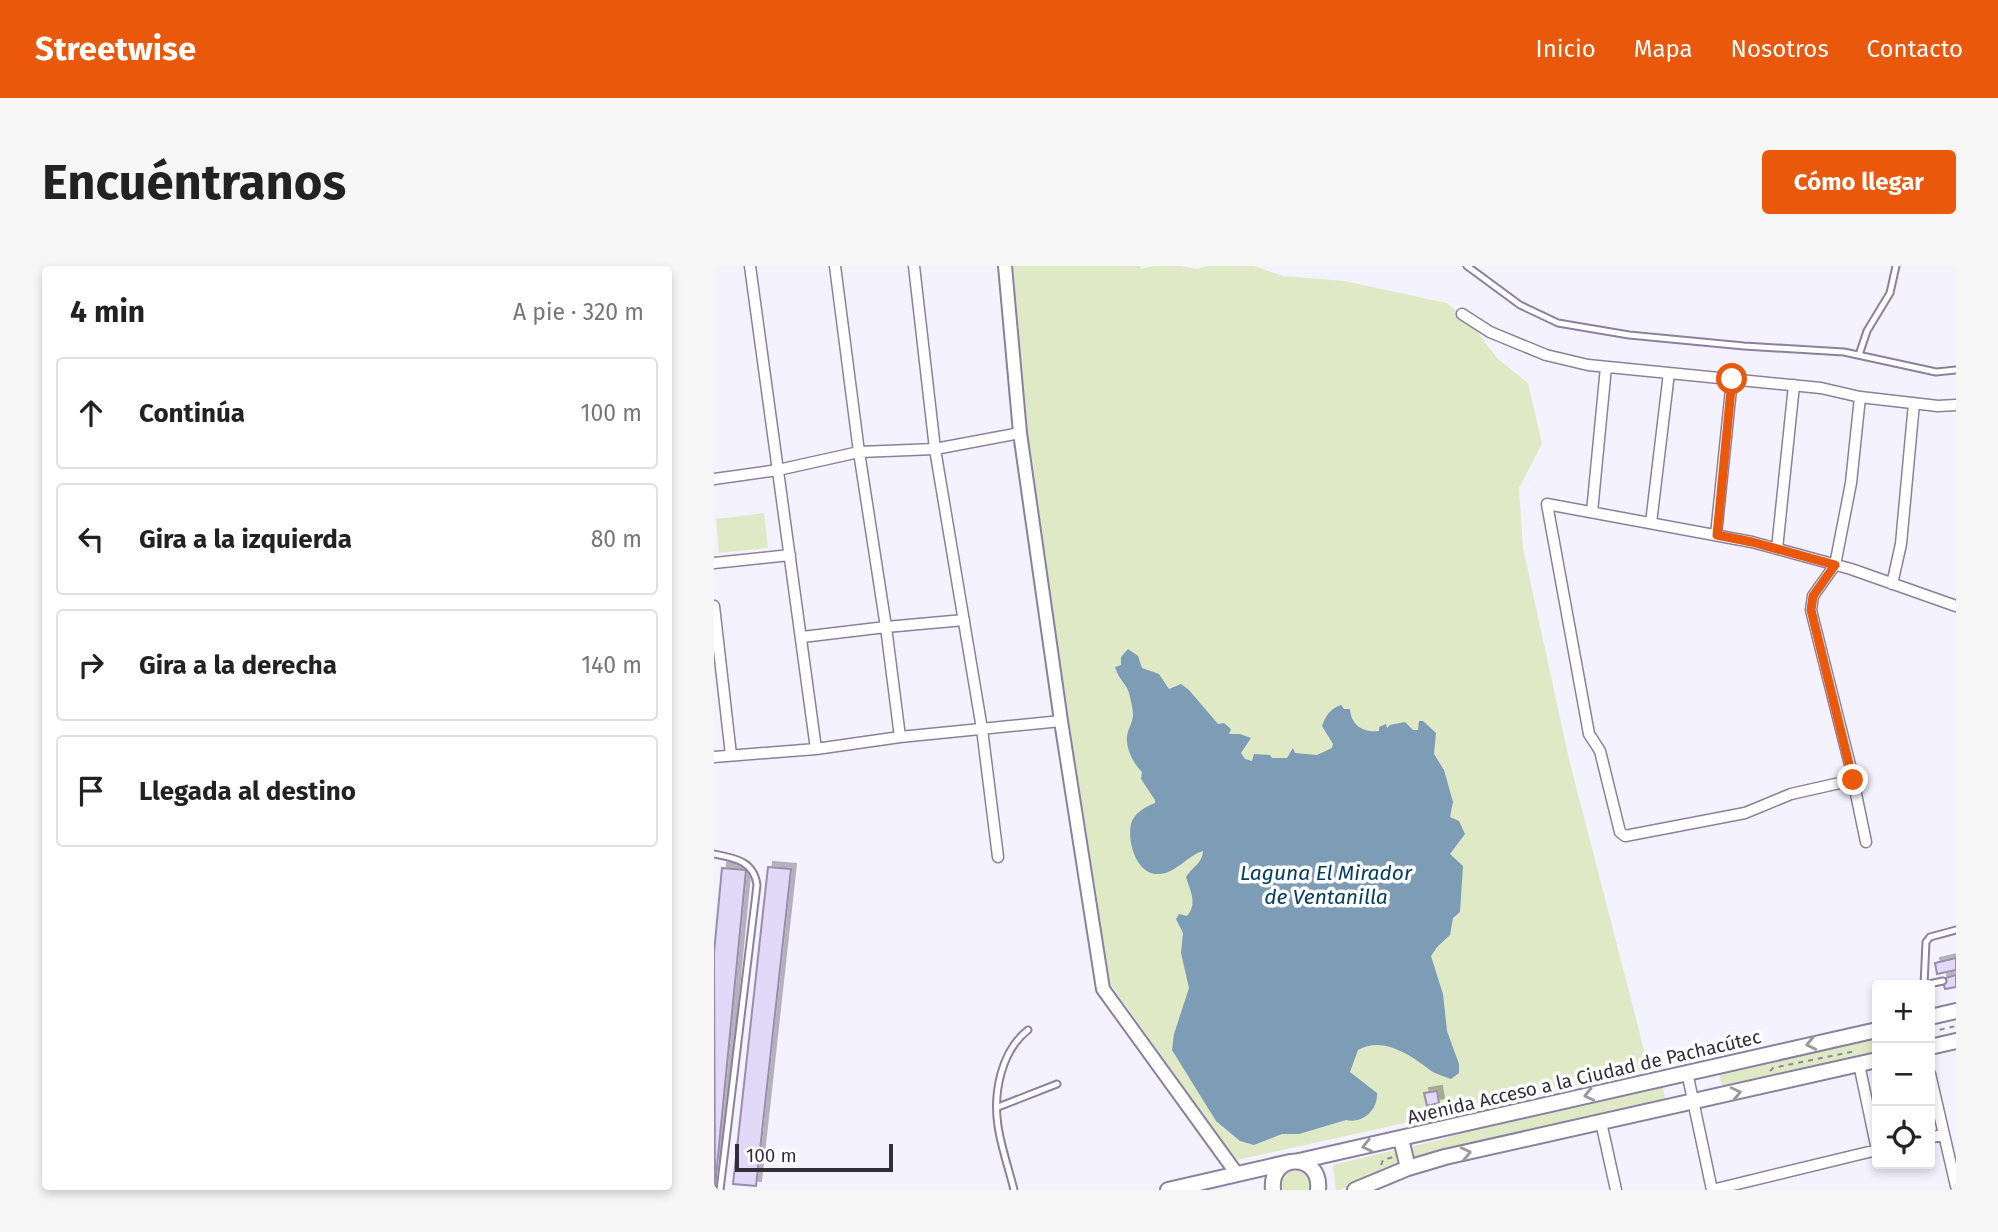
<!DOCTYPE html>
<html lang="es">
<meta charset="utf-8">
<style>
:root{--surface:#fff;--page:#f6f6f6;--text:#222;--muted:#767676;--line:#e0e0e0;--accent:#ea580c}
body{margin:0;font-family:"Fira Sans",sans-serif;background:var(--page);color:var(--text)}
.controls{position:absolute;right:21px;bottom:21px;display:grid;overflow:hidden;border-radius:7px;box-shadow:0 4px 10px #0003}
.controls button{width:63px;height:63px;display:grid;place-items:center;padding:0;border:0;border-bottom:2px solid var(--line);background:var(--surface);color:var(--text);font:35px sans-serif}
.scale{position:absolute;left:21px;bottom:18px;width:158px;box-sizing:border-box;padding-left:7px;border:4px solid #322f3b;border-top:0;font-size:19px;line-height:24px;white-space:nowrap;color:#322f3b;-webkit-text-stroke:5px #fff;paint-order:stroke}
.stop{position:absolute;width:21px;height:21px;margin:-16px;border:5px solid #ea580c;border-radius:50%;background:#fff}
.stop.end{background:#ea580c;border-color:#fff;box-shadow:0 2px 7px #0008}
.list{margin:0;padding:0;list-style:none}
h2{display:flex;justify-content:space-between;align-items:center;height:91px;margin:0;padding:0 28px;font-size:30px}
h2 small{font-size:23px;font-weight:400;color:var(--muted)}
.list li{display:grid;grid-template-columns:46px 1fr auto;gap:21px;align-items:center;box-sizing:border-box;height:112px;margin:0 14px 14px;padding:0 14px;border:2px solid var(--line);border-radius:7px}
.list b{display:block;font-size:26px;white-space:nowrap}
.list em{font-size:23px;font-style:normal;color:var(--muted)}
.icon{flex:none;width:38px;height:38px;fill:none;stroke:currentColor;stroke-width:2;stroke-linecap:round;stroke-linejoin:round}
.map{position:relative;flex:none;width:1242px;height:924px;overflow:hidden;border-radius:7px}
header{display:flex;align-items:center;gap:42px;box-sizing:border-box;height:98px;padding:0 35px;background:var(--accent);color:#fff}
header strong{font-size:33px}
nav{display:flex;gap:38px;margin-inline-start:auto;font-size:24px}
.intro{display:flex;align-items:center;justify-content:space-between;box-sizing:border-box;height:168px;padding:0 42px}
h1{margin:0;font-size:49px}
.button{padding:18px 32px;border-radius:7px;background:var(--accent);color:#fff;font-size:24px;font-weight:700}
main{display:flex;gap:42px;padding:0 42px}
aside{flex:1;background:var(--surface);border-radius:7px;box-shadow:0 4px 10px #0003}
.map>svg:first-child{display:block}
</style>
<header>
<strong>Streetwise</strong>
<nav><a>Inicio</a><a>Mapa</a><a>Nosotros</a><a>Contacto</a></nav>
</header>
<div class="intro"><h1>Encuéntranos</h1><a class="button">Cómo llegar</a></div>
<main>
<aside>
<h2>4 min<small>A pie · 320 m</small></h2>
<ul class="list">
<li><svg class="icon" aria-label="ahead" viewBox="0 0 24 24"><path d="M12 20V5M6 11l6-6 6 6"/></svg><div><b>Continúa</b></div><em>100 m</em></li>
<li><svg class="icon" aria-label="left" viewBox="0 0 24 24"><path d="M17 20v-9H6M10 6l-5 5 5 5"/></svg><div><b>Gira a la izquierda</b></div><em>80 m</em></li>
<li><svg class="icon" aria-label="right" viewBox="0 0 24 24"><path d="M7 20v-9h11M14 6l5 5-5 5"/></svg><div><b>Gira a la derecha</b></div><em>140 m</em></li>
<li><svg class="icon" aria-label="arrive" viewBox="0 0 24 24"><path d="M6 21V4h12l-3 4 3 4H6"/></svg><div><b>Llegada al destino</b></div></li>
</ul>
</aside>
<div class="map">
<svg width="1242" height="924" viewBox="0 0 1242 924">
<defs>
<filter id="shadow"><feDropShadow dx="5" dy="-5" stdDeviation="0" flood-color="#0004"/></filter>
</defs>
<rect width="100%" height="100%" fill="#f5f2ff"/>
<path fill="#e0e9c6" d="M299 0H426L427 3 439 0H467L483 3 493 0H540L569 10 630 15 733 37 759 60 783 92 814 117 828 178 805 222 809 282 855 493 935 803 523 894 514 884 395 716 326 265 313 161Z
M50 247 54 282 5 287 2 253Z
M1163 768V789L1009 824 1004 804Z
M948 817 952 836 702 893H699L695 883 700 880 733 872 747 864Z
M681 884 684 899 626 924H622L619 899Z
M583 901 597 909 598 924H566C565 910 569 905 583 901Z"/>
<path fill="#7d9cb5" d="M414 383 424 390 428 402 445 408 455 423 467 418 475 424 504 458 510 457 517 463 515 468H526L537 472 527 487 531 493 538 495 540 488 556 489 558 492H573L579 482 581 487 603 489 618 482 619 478 608 460C612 449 616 443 627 439L630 443H636C637 459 649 467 665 465V461L672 458 673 462 676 459 691 456 699 464H704L705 455H709L722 467 720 488 730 504 739 536 736 551 745 555 751 568 736 588 749 600 746 646 739 652 736 669 723 681 717 690 729 728 733 765 745 798V807L737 813C730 810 721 808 716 804 696 789 669 770 644 784L636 806 663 827C664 844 649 858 632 854L585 868H568L540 879 526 875 502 855 458 784 460 768 475 722 467 687 469 667 462 653 465 648 473 650C484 637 476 625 472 611 478 601 488 598 489 585 474 589 462 607 446 608 423 610 413 577 417 558 420 547 431 541 441 537V534L427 513 428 506C419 497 412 483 413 470 414 463 419 456 419 448 419 443 417 436 416 431 414 418 405 415 401 401L407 399V391Z"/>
<path fill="#e2d9f9" stroke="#978eac" stroke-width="2" filter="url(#shadow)" d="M54 601 77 603 42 920 19 918Z
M8 602 32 604 1 921 0 687Z
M1242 692V704L1223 708 1221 697Z
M1242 709V721L1231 723 1228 713Z
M723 825 725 837 713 840 710 827Z"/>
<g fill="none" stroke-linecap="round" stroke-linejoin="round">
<defs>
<path id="service" d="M753 0 806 39 844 57 915 69 1030 80 1130 86 1222 106 1242 104
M1145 89 1153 65 1176 27 1182 0
M0 588C21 592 40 595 43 619L6 924
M1210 719 1212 676 1216 671 1242 664
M1210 719 1229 715
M284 841 343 818
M300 924C295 903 287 881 284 860 279 827 287 785 314 764"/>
<path id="minor" d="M36 0 102 483
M121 0 145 186 172 361 186 471
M200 0 221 183 268 463 284 591
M748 48 776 66 832 89 874 99 1107 122 1146 131 1224 140 1242 139
M1146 131 1137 217 1121 299 1099 330 1097 344 1136 499 1152 576
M0 213 64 204 145 186 221 183 306 167
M878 246 892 101
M937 257 955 107
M1002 269 1018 113
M1063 283 1080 119
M0 297 76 289
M1178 318 1187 278 1200 137
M0 340 17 489
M88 371 172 361 250 354
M0 491 102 483 186 471 347 455
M1139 514 1077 528 1031 547 911 570 906 566 886 485 875 468 833 238 1038 276 1137 303 1242 340
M1145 798 1163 884
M973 806 998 924
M1216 808 1242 920
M887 856 902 924
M1216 872 1230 868
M998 924 1163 884"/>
<path id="tertiary" d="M291 0 306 167 347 455 389 723 523 908"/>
<path id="secondary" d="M1216 751 1242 745
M1216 781 1242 775
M687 873 694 902
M585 895 1163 764
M454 924 576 896
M559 924C555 886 608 886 604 924
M641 924 694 902 731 891 1163 794"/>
</defs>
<use href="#service" stroke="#8a819e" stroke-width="9"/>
<use href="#minor" stroke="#8a819e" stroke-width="13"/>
<use href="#tertiary" stroke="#8a819e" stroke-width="16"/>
<use href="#secondary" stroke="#8a819e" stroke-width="18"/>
<path stroke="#8c8995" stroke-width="2" stroke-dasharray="5 5" stroke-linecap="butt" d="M1216 766 1242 760
M1056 805 1059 802 1142 785
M667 899 669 894 679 891"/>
<use href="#service" stroke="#fff" stroke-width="5"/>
<use href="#minor" stroke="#fff" stroke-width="10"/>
<use href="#tertiary" stroke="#fff" stroke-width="12"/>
<use href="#secondary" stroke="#fff" stroke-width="14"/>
</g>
<defs><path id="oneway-chevron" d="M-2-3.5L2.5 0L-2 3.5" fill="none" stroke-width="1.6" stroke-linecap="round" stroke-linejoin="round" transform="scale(1.75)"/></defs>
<g stroke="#98979d">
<use href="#oneway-chevron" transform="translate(1097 778) rotate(167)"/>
<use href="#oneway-chevron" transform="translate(1022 827) rotate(-13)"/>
<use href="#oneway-chevron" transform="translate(875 829) rotate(167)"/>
<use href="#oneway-chevron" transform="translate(653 880) rotate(168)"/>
<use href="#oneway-chevron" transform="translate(752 887) rotate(-13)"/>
</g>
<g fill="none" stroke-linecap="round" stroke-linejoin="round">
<path stroke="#ea580c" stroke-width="9" d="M1018 113 1003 269 1038 276 1121 299 1099 330 1097 344 1139 514"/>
</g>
<g text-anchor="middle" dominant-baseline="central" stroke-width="7" stroke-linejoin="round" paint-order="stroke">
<g font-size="19" fill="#322f3b" stroke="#fff">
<text transform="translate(870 811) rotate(-13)">Avenida Acceso a la Ciudad de Pachacútec</text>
</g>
<g font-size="21" font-style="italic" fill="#043d60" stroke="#fff">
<text x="612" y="607">Laguna El Mirador<tspan x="612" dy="24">de Ventanilla</tspan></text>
</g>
</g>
</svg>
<div class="controls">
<button>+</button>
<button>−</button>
<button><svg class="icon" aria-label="locate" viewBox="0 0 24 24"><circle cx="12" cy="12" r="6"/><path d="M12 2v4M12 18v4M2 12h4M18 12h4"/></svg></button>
</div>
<div class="scale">100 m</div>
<div class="stop" style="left:1018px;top:113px"></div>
<div class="stop end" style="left:1139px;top:514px"></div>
</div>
</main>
